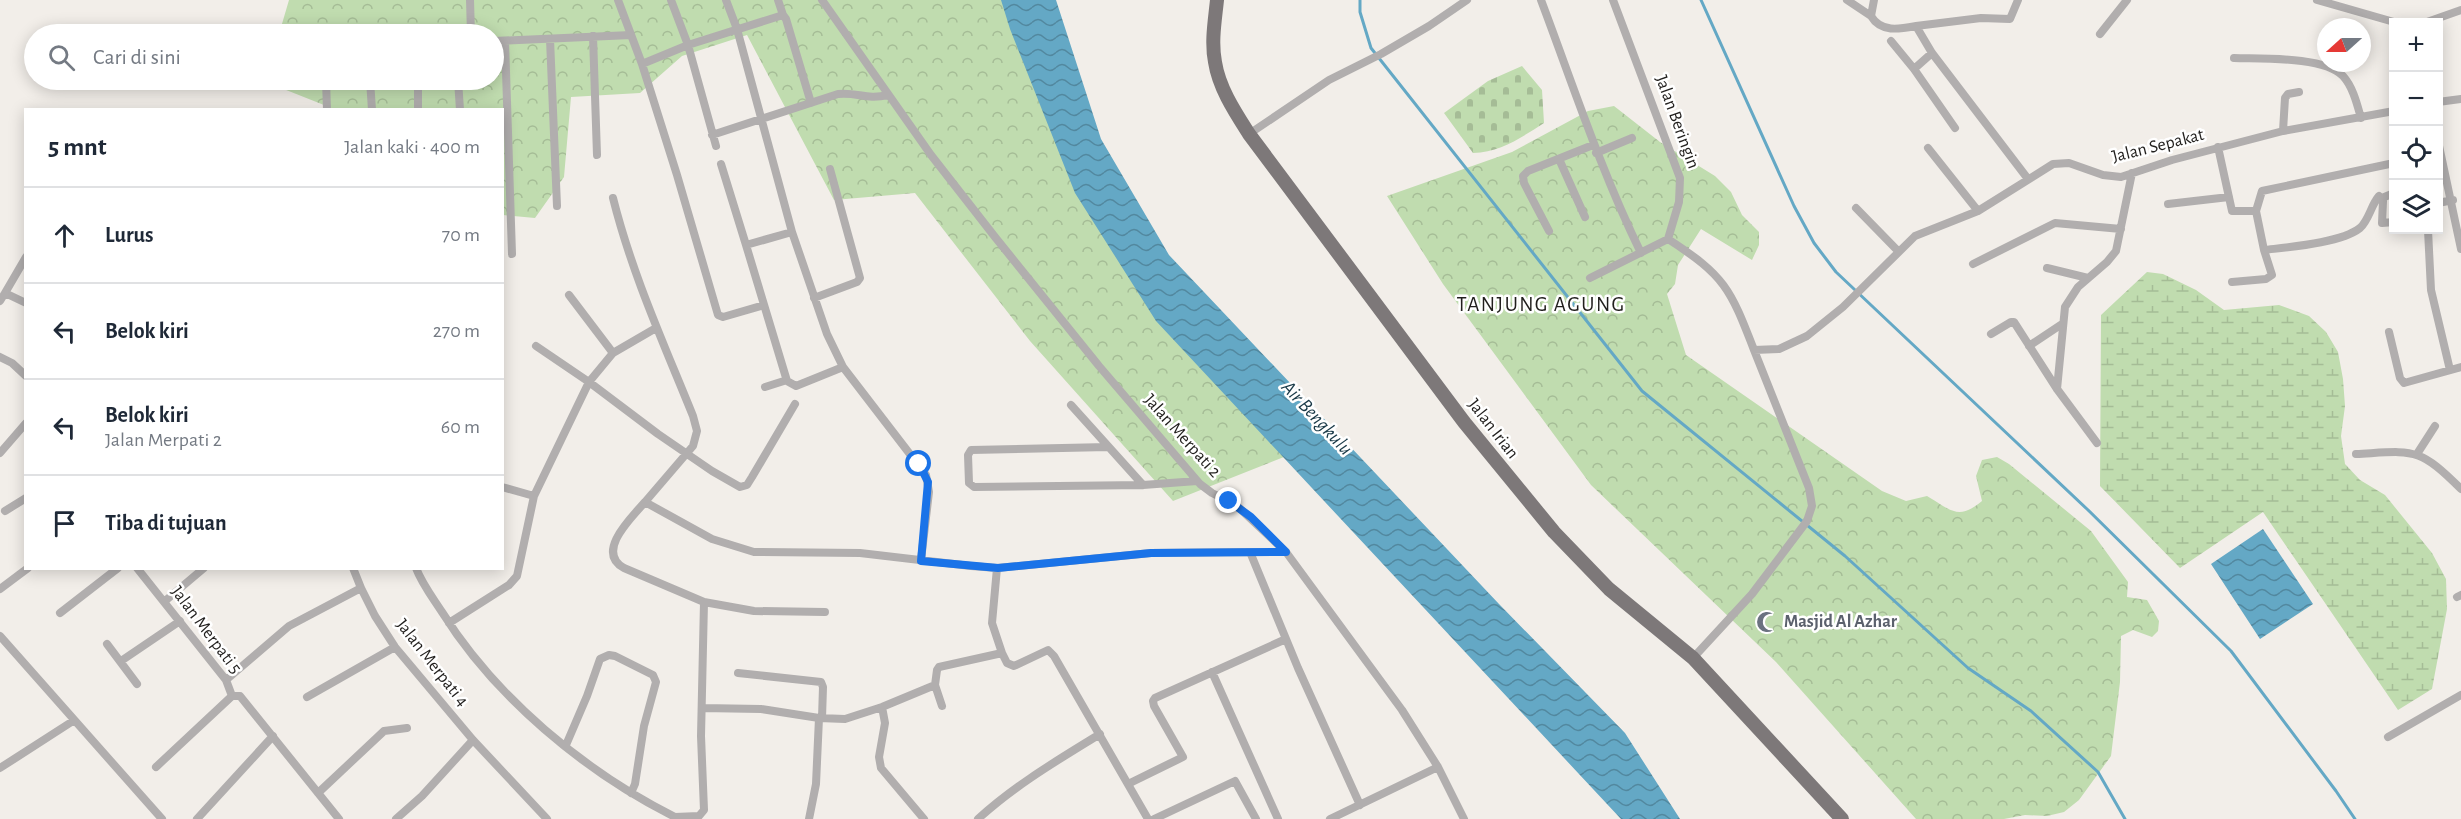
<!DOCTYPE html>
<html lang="id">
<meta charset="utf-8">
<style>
:root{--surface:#fff;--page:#f2f2f3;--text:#1f2937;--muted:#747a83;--line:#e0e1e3}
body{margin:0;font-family:"Alegreya Sans",sans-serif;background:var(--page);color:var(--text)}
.controls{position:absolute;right:18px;top:18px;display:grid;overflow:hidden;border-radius:0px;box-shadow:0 3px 15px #0003}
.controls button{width:54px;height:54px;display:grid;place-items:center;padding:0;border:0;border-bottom:2px solid var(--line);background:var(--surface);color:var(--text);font:30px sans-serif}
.compass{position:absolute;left:2317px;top:18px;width:54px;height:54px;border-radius:50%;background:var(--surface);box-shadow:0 3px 15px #0003;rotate:249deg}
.stop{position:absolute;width:18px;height:18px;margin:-14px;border:4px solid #1a73e8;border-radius:50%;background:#fff}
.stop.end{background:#1a73e8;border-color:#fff;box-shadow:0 2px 6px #0008}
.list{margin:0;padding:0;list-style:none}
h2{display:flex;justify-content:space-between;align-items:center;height:78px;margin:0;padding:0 24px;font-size:26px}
h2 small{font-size:20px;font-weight:400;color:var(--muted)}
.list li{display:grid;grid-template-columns:39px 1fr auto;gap:18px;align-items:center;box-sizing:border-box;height:96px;padding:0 24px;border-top:2px solid var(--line)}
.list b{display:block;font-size:22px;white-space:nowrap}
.list p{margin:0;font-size:20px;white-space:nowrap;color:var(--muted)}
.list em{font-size:20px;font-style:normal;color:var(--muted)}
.icon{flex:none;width:33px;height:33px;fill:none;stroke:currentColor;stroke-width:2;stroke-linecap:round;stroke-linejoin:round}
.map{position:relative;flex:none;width:2461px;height:819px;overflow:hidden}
.search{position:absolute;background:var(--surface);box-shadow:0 3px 15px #0003;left:24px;top:24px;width:480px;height:66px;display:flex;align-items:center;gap:15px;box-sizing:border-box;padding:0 21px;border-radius:33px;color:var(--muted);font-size:22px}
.panel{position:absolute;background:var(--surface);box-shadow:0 3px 15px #0003;left:24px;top:108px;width:480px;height:462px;border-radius:0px}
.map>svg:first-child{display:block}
</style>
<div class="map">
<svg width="2461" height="819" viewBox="0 0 2461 819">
<defs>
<pattern id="forest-crowns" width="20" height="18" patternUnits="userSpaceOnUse" patternTransform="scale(1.5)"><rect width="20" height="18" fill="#c0dcaf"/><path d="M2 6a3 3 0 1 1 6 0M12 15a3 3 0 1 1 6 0" fill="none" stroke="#a5bc96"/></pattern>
<pattern id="wetland-marsh" width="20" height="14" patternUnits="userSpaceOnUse" patternTransform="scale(1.5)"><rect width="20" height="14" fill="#c0dcaf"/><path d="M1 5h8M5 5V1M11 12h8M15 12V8" fill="none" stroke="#a5bc96"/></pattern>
<pattern id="cemetery-stones" width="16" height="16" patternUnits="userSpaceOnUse" patternTransform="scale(1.5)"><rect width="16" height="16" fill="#c0dcaf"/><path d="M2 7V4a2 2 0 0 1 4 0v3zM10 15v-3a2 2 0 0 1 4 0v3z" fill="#a5bc96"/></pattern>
<pattern id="water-waves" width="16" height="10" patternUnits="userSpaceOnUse" patternTransform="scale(1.5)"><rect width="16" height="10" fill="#64a8c5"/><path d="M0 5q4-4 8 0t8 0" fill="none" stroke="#52889f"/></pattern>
</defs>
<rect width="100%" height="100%" fill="#f2eee9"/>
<path fill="url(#forest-crowns)" d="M289 0H1009L1014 14 1294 453 1173 501 1030 341 915 193 834 200 747 35 682 56 640 93 571 97 564 177 535 218 503 215 502 110 334 109 266 82 267 80H494V34H279Z
M1614 106 1660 142 1715 176 1731 192 1742 215 1759 232V245L1752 260 1701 229 1678 265 1675 284 1667 294 1686 355 1882 491 1906 501 1927 496C1951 510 1958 521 1982 501L1976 476 1982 460 1997 457 2009 464 2091 531 2128 582 2127 597 2147 600 2159 621 2158 631 2152 637 2133 630 2121 636 2120 682 2111 756 2079 800 2064 812 2047 816 2025 815 2004 819H1916L1776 662 1591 485 1443 284 1387 196 1512 152 1588 111Z"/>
<path fill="url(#wetland-marsh)" d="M2147 272 2163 274 2196 290 2224 310 2279 305 2309 316 2326 332 2338 352 2343 379 2345 406 2341 436 2345 464 2360 480 2385 495 2432 553 2446 579 2447 609 2432 689 2398 710 2263 512 2180 568 2100 486 2101 315Z"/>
<path fill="url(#cemetery-stones)" d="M1522 66 1542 90 1544 123C1522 137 1501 152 1473 153L1444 113 1488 81Z"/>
<path fill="url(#water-waves)" d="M1001 0H1056L1101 139 1169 255 1499 604 1625 733 1680 819H1621L1156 321 1075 193 1010 29Z
M2263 529 2313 604 2260 639 2211 564Z"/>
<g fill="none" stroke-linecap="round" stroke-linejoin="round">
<path stroke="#64a8c5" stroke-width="3" d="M1360 0V12L1371 48 1642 391 1845 556 1968 668 2031 711 2098 772 2125 819
M1701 0 1794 206 1814 243 1836 272 2087 509 2231 651 2336 791 2355 819"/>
<path stroke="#b1aeae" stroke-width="8" d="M470 0 471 34
M618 0 642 64 677 175 718 315 723 317 764 305
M671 0 688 45 716 146
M726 0 737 29 792 232 827 334 843 367 926 475 929 492 921 560
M778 0 783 15
M822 0 931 155 995 237 1099 366 1200 484 1212 493 1236 505 1286 552 1402 710 1438 767 1464 819
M1541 0C1573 85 1601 171 1641 253
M1613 0 1680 178 1679 202 1668 239C1725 276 1730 288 1754 350L1779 349 1807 336 1843 307 1915 236 1978 211 2053 164 2069 163 2103 175 2121 177 2172 160 2283 131 2394 111
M1847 0 1871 16
M1874 0 1871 16C1881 33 1900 29 1916 26
M2018 0 2010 19 1981 18 1916 26 1932 53 2028 179
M2317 0 2394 22
M2427 22 2461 10
M292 32 368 31V34
M2100 34 2127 0
M593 36 597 155
M550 39 557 206
M494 41 631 35
M505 41 512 254
M1891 41 1914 69
M1932 53 1914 69 1955 128
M2234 58C2261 59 2324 56 2343 76 2353 87 2357 104 2361 118
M642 64 688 45 783 15 786 19 811 103
M326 80 327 110
M370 80 372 110
M418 80V110
M458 80 460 110
M2438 102 2461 99
M2283 131 2285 98 2288 94 2299 92
M1249 134 1329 80 1381 54 1429 26 1467 0
M712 135 838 94C858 92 866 100 888 95
M2438 141 2461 249
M2218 147 2232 211H2256
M1928 148 1978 211
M1596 153 1632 138
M1559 159 1585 217
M721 164 746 245 792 232
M613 198C632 274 664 344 693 416L697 431 693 446 645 502 712 539 754 552 860 553 971 566 997 568 1151 553 1250 552 1298 668 1360 805
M2382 198 2394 193
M2438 203 2453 200
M2168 204 2229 197
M1856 208 1898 251
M2428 230 2431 290 2450 370
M1549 231 1524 183 1523 176 1528 171 1593 145
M746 245 787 381 796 386 843 367
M2264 250C2289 247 2341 243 2360 228 2369 220 2371 205 2379 196L2383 201 2382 223 2394 222
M1973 264 2055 223 2121 229
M2047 268 2088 278
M1590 278 1668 239
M2232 282 2266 279 2272 275 2264 250 2256 211 2262 191 2394 163
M5 293 26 257
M569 295 613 353
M814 298 857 282 860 278 830 169
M0 301 5 293 26 303
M2389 332 2400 378 2404 383 2461 367
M1991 334 2011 322H2014L2057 389 2097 443
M536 346 589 382 613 353 656 328
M2029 346 2062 324
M0 357 12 363 26 376
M765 387 787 380
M2057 389 2065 307 2078 287 2107 262 2116 251 2132 173
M1071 405 1143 485
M1108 447 971 450 968 455 969 483 974 487 1143 485 1197 481
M0 453 26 423
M2356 454C2414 451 2418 446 2461 489
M2417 454 2435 426
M502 487 534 496
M645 502C631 518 595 552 624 568L704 602 701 736 704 810 699 816 675 817
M5 511 26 498
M1250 552H1286
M137 568 226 680 232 696H240L339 819
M353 568 361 588
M416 568C422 584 433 598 442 612 495 697 585 772 675 817L674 819
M997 568 992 623 1002 653
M0 589 28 568
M2457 597 2461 595
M165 601 204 568
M704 602 754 611 825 612
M60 613 118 568
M449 623 509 585 517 576 534 496 589 382 658 434 712 471 740 487 747 485 752 477 795 404
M0 636 162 819
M107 644 137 684
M1693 658 1752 594 1807 521 1812 506 1809 488 1754 350
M121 661 180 621
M1212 672 1278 819
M738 673 821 682 823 687 822 718
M226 680 289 626 361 588 375 616 395 647 473 740 547 819
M935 685 942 706
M307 697 395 647
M882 707 885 723 879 757 881 768 924 819
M702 708 761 709 819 718 845 719 882 707 935 685 937 670 939 667 1002 653 1007 663 1014 666 1048 650 1054 656 1148 819
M2388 737 2461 695
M566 745 587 696 600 659 609 655 615 656 653 675 656 682 644 726 635 784 631 793
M156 767 232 696
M0 768 73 721
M1128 784 1183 757 1154 706 1153 701 1155 698 1286 639
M318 793 384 731 407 728
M197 819 273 736
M396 819 422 796 473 740
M809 819 816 784 819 718
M978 819C1015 785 1058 760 1100 734
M1154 819 1235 781 1256 819
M1330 819 1438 767"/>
<path stroke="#7d7879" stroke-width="14" d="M1217 0C1215 20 1211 42 1215 62 1219 88 1235 112 1249 134L1464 422 1554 532 1609 589 1693 658 1842 819"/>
</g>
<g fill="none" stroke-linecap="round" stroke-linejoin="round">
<path stroke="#1a73e8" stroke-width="8" d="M919 464 928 482 921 561 998 568 1151 553 1286 552 1251 517 1229 501"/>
</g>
<defs>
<symbol id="mosque-bare" viewBox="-9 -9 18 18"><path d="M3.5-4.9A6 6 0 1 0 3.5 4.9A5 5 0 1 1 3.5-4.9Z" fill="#6b7280" stroke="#fff" stroke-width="2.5" paint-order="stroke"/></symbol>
</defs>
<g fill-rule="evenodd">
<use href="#mosque-bare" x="1752" y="607" width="30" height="30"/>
</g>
<g text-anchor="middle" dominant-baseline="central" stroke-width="5" stroke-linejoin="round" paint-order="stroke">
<g font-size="18" fill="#211f1d" stroke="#fff">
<text transform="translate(1677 122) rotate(70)">Jalan Beringin</text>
<text transform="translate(2158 146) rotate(-14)">Jalan Sepakat</text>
<text transform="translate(1493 429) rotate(52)">Jalan Irian</text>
<text transform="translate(1182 436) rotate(48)">Jalan Merpati 2</text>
<text transform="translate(206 630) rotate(53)">Jalan Merpati 5</text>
<text transform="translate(432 663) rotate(52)">Jalan Merpati 4</text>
</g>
<g font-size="18" font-weight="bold" fill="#5b616d" stroke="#fff" text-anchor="start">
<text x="1784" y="622">Masjid Al Azhar</text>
</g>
<g font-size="20" font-style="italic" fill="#183846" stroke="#fff">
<text transform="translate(1317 418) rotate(47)">Air Bengkulu</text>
</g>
<g font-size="21" letter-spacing="1.5" fill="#211f1d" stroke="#fff">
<text x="1541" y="304">TANJUNG AGUNG</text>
</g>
</g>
</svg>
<div class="controls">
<button>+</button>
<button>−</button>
<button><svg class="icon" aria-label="locate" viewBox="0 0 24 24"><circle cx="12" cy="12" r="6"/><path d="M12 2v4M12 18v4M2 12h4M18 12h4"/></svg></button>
<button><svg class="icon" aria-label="layers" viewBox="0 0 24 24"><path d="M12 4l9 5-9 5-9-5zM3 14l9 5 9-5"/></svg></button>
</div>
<svg class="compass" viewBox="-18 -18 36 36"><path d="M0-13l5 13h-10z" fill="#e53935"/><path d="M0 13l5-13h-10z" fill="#747a83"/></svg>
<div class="stop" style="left:919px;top:464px"></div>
<div class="stop end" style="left:1229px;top:501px"></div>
<div class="search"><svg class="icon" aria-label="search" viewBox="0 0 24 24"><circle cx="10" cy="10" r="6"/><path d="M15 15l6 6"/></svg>Cari di sini</div>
<section class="panel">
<h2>5 mnt<small>Jalan kaki · 400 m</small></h2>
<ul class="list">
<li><svg class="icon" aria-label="ahead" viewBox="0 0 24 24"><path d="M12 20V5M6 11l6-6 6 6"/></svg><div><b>Lurus</b></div><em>70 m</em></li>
<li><svg class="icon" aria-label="left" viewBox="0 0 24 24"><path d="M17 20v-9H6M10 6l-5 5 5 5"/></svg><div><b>Belok kiri</b></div><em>270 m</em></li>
<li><svg class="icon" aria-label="left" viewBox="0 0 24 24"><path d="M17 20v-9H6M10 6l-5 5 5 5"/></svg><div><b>Belok kiri</b><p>Jalan Merpati 2</p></div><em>60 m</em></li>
<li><svg class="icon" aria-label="arrive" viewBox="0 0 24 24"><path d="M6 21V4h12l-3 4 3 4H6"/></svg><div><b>Tiba di tujuan</b></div></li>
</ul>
</section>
</div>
